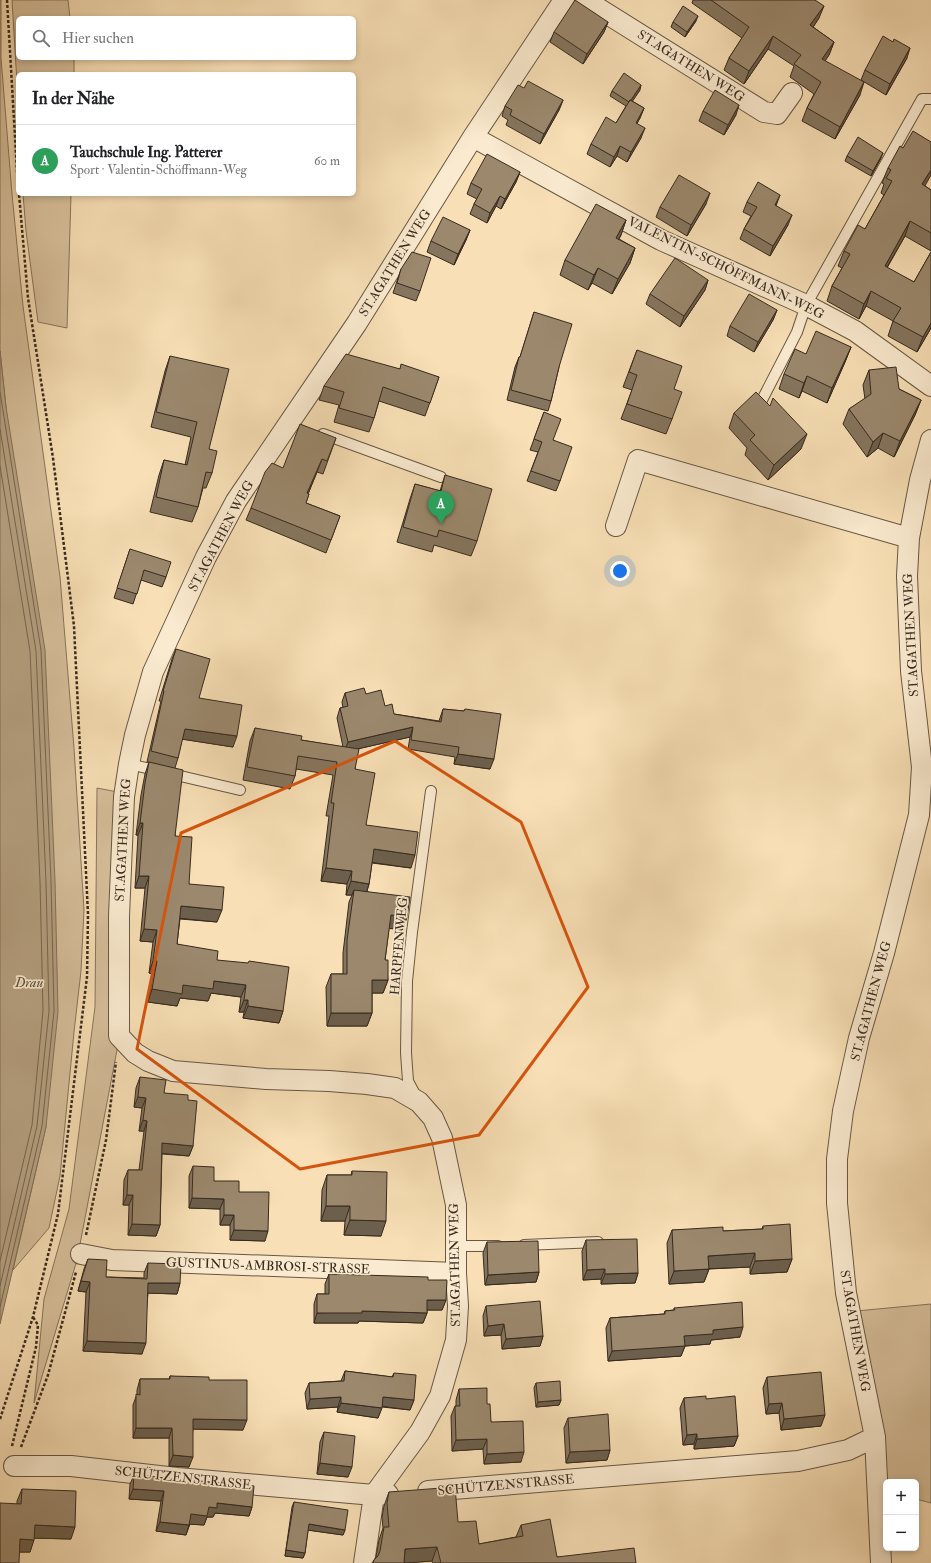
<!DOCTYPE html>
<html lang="de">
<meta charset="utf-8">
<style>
:root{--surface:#fff;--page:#f6f6f6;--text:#202124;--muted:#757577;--line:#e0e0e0;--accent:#b45309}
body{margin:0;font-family:"IM FELL Double Pica",serif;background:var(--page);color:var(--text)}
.controls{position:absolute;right:12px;bottom:12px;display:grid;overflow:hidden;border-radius:6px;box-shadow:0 2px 6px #0003}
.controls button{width:36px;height:36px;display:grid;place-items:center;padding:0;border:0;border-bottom:1px solid var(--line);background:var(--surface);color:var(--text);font:20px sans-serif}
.you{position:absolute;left:620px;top:571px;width:14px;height:14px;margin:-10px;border:3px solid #fff;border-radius:50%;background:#1a73e8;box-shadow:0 0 0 6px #1a73e833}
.badge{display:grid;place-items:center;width:26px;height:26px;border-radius:50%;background:var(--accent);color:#fff;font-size:13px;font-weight:700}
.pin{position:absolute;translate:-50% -33px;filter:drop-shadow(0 1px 2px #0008)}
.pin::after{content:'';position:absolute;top:21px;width:14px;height:12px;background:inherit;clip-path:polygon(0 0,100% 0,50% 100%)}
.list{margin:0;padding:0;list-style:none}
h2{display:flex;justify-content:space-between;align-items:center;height:52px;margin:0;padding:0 16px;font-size:17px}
h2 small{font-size:13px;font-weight:400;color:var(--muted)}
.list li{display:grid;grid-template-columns:26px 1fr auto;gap:12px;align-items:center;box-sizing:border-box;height:72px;padding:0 16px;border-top:1px solid var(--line)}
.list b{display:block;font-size:15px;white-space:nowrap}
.list p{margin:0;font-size:13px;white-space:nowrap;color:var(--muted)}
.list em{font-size:13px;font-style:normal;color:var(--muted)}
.icon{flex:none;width:22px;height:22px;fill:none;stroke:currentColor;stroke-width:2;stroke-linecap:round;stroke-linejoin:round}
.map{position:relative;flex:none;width:931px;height:1563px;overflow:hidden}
.search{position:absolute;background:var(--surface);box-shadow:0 2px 6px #0003;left:16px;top:16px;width:340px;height:44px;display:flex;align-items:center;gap:10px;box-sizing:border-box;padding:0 14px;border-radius:6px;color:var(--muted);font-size:15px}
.panel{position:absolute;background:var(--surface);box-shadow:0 2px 6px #0003;left:16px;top:72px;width:340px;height:124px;border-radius:6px}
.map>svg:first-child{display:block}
</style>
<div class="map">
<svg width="931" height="1563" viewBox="0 0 931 1563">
<rect width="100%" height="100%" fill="#f8dfb5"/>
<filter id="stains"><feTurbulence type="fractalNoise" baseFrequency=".005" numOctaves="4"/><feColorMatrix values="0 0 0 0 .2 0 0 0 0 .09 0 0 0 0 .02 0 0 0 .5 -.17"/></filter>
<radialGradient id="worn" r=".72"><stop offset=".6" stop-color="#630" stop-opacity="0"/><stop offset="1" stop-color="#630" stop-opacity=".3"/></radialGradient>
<path fill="#d7c09c" stroke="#87755e" d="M0 0H1V58L12 194 23 306 60 577 74 748 84 910 81 971 74 1032 60 1176 49 1228 13 1270 46 1127 6 407 0 351Z
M12 0H68L70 18H18V58H74V74H18V100Z
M23 194H71L67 328 38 322 26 231Z
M97 788 118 792 113 1034 117 1050 77 1260 34 1403 44 1299 69 1209 95 1007Z
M931 1304V1503L916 1499V1482H888L856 1311Z"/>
<path fill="#b6a182" stroke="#83715a" d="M0 351 6 407 45 650 55 881 58 1012 46 1127 0 1324Z"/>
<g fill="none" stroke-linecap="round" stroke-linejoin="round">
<path stroke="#766650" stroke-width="1" d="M0 392 41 650 51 881 54 1011 42 1126 0 1307
M0 429 36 651 46 882 49 1011 37 1126 0 1286
M0 466 30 651 40 882 43 1011 32 1125 0 1261"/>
<defs>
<path id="service" d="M761 402 797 332 806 305 922 99H931
M323 434 441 477
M129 764 240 790
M416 1096 408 1081 406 1053 407 981 412 932 431 791
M524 1245 598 1242
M456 1246H498"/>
<path id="minor" d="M585 0 764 112 777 114 792 93
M473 137 661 240 806 305 855 331 931 386
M616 526 638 460 909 538
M81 1254 112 1260 456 1273
M14 1466H71L177 1478 374 1495 388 1494
M428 1491 798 1461 848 1450 875 1437
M364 1563 374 1495 420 1432 440 1396 456 1340 458 1306 456 1273V1205L442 1138 433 1118 419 1102 395 1088 367 1084 329 1081 266 1079 173 1071 148 1061 135 1053 119 1036V916L124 797 129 764 135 735 153 672 206 557 236 501 357 323 473 137 564 0
M881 1563 875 1437 846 1293 837 1203V1159L843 1111 859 1038 884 953 919 815 922 767 911 671 907 576 909 538 920 480 931 440"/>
</defs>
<use href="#service" stroke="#675744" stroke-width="12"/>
<use href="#minor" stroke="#675744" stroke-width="22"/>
<path stroke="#372a1f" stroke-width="2.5" stroke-dasharray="3 2" stroke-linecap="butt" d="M7 0 18 188
M86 1235 106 1140 116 1062
M0 1419 33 1317 58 1214 87 977 88 914 74 626 53 458 28 298 19 194
M12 1446 36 1347 38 1325 33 1317
M21 1447 48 1375 76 1272"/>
<use href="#service" stroke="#faeacf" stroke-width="10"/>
<use href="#minor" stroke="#faeacf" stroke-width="20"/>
</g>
<path fill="#85755e" stroke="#372a1f" d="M693 0H815L819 18 813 27 834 42 829 55 825 60 860 95 835 139 802 121 807 108 814 94 790 77 794 66 768 49 744 84 724 70 729 58 742 38 692 3Z
M696 21 685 37 671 27 673 22Z
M608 22 604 32 583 64 550 42 554 32Z
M907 58 886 95 861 80 865 70Z
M524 88 563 100 559 110 540 144 506 125 508 120 502 116 505 106Z
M640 90 632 101 644 108 640 118 637 123 641 138 627 162 617 156 610 167 587 154 591 144 616 123 626 106 610 96 612 91Z
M703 111 736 115 724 135 699 121Z
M847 156 881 158 871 176 845 161Z
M888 168 925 186 931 190V251L905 236 887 268 914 282 931 252V328L917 352 888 336 893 321 866 306 859 319 827 301 832 286 842 268 838 266 844 251 865 229 884 195 881 193 884 184 882 183Z
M520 172 516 182 501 209 496 206 487 223 470 214 474 204 477 199 467 194 471 183Z
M747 202 776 206 788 225 770 256 740 239 744 229 751 216 743 212Z
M706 204 687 236 656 217 660 207Z
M626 220 621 235 619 239 635 248 630 263 612 294 592 283 588 290 560 275 565 260Z
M470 230 466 240 454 265 427 252 431 241Z
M401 269 420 291 416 301 393 293Z
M708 280 705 290 680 327 646 304 650 294Z
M777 310 773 320 754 352 727 336 730 326Z
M534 312 559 367 551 401 548 411 507 400 515 367 519 357H520Z
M851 347 845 362 827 403 802 391 799 398 779 389 784 374 806 354Z
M637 350 674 389 672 419 666 434 621 419 632 390 623 387Z
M170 356 209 449 212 473 206 488H203L198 507 192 522 150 512 159 475 164 460 185 465 191 437 151 427 165 371Z
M399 369 439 377 425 416 379 401 374 418 369 432 334 422 339 405 319 400 324 386Z
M869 370 899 389 921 400 915 415 894 457 878 448 867 457 843 424 849 409 865 399 863 385Z
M544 412 553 440 560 481 556 491 527 481 538 452 530 450Z
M734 413 801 449 768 480 745 455 747 448 729 428Z
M336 438 323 474 317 472 308 494H309L306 503 340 516 326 553 246 520 251 508Z
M445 475 477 541 471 556 434 545 432 552 397 542 410 499 415 484 440 491Z
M130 549 166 577 162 587 141 580 133 604 114 598Z
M176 649 199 698 233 747 182 739 178 758 175 768V836L189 884 217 922 180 919 177 944 217 960 283 1011 279 1023 243 1018 244 1012H239L241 997 211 993 208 1001 180 998 177 1006 148 1002 153 974 149 973 153 942 140 941 145 888H135L138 835H136L141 795 145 774 149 762H147L161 701H159L172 659Z
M345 693 366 694 385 706 394 714 439 721 443 709 464 711 465 709 490 769 454 764 455 757 408 749 410 737 357 749 355 769 366 825 411 868 372 863 369 884 367 891 407 917 402 930 389 928 385 960 388 980 383 993H372V1013L367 1026H327L326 987 331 974H343V953L349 902 352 895H346L347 884 321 881 329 816H326L333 775 296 769 295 776 290 789 243 780 250 741 255 728 301 740 343 747 337 718 340 708H343L342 702Z
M140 1077 164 1093 188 1100 193 1146 189 1156 162 1154 160 1225 156 1236 128 1235 129 1205H123L124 1180 128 1170H139L144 1131H139L142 1108 134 1107 136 1088Z
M193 1166 214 1181 239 1192 265 1241 230 1240V1225H220V1209L189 1208V1176Z
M352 1171 381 1236 344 1235 345 1221H321L322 1190 327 1175H351Z
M763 1226 792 1259 787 1272 750 1274V1267L709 1269 704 1282 669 1284 667 1243 672 1230 723 1231 762 1229Z
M586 1240 638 1273 635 1283 601 1284V1279L583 1280 582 1251Z
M487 1242 539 1272 536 1282 485 1285 483 1253Z
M88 1259 106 1277 144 1278V1273L148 1263 180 1283 177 1294 148 1293 142 1354 83 1351 86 1292 78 1291 84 1269Z
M329 1274 428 1280 446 1300 442 1310H427V1313L423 1323 359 1321 358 1323H314V1304L317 1294H325V1284Z
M486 1306 543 1336 540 1346 502 1349 501 1335 484 1336 483 1316Z
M674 1308 740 1337 711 1340 710 1344 685 1346 681 1356 608 1361 606 1328 610 1318 664 1314 665 1311 674 1310Z
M345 1371 392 1377 394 1373 414 1400 410 1410 382 1407 378 1418 337 1412 338 1407 307 1409 305 1393 309 1383 341 1381Z
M170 1376 209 1380 243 1430 193 1429 189 1467 169 1466V1438H133V1405L137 1394V1390L140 1379H169Z
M767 1377 821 1426 781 1430 779 1413 766 1414 763 1388Z
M536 1383 561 1400 559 1405 536 1407 534 1388Z
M459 1389 487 1404 491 1422 521 1462 484 1464 483 1449 452 1451 451 1416 455 1406H456V1400Z
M684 1398 706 1399 738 1436 734 1446 694 1449V1444L683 1445 680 1408Z
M568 1418 610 1450 607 1460 566 1463 564 1428Z
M324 1432 348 1477 317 1474 320 1442Z
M134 1475 252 1507 249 1516 215 1513 213 1517H207L204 1525 190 1524 186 1535 156 1531 161 1501 129 1499 130 1484Z
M22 1489 71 1539 34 1538 30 1552H19L17 1504V1501Z
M389 1492 458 1522 479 1544 516 1537 521 1525 557 1557 636 1563H433L432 1561 404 1563H372L376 1557 379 1540 383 1528 382 1517 384 1506Z
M294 1502 345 1530 343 1535 308 1530 305 1553 303 1558 285 1556 292 1507Z"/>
<path fill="#6c5f4c" stroke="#372a1f" d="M824 6 819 18 806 38 810 25Z
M698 16 696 21 685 37 687 32Z
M608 22 604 32 583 64 587 54Z
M773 36 768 49 744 84 749 71Z
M834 42 829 55 818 72 822 59Z
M910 48 907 58 886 95 890 84Z
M864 82 860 95 835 139 840 127Z
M641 85 640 90 628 108 630 102Z
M563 100 559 110 540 144 544 134Z
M739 105 736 115 724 135 728 125Z
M644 108 640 118 632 133 636 123Z
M645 128 641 138 627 162 631 152Z
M620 146 617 156 610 167 614 157Z
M883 153 881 158 871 176 873 171Z
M931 170V175L917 200 922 184Z
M520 172 516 182 501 209 505 199Z
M710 193 706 204 687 236 691 225Z
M780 195 776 206 771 215 775 205Z
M500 196 496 206 487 223 490 213Z
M792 215 788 225 770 256 773 246Z
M626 220 621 235 611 253 616 238Z
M910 221 905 236 879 281 885 266Z
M470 230 466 240 454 265 458 254Z
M635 248 630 263 612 294 618 279Z
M598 268 592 283 588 290 594 275Z
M708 280 705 290 680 327 684 316Z
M871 291 866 306 859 319 864 304Z
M777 310 773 320 754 352 758 342Z
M931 323V328L917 352 923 337Z
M851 347 845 362 827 403 832 388Z
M807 376 802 391 799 398 804 383Z
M921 400 915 415 894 457 900 441Z
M883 433 878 448 867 457 873 442Z
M807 434 801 449 768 480 774 465Z
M322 459 317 472 303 506 307 493Z
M413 727 410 737 344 752 348 742Z
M185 729 237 736 233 747 181 739Z
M458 754 494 759 490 769 454 764Z
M140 823H143L138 835H136Z
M374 849 415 855 411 868 369 862Z
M326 868 352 871 347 884 321 881Z
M139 876H149L145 888H135Z
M351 881 369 884 365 897 354 890 352 895H346Z
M181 906 222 910 217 922 177 918Z
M391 915 407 917 402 930 386 928Z
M144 929 157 930 153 942 140 941Z
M153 961H157L153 974 149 973Z
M372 980H388L383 993H367Z
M214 981 246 985 241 997 211 993 208 1001 180 998 177 1006 148 1002 152 989Z
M244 1000H248L244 1012H239Z
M248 1006 283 1011 279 1023 243 1018Z
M331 1013H372L367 1026H327Z
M138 1097 146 1098 142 1108 134 1107Z
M143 1120 147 1121 144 1131H139Z
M162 1143 193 1146 189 1156 159 1153Z
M127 1195H133L129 1205H123Z
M192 1198 224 1199 220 1209 189 1208Z
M326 1206H350L345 1221H321Z
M224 1215H234L230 1225H220Z
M350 1220 386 1221 381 1236 344 1235Z
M132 1224 160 1225 156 1236 128 1235Z
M234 1230 268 1231 265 1241 230 1240Z
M755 1253 750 1267 703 1269 708 1256Z
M792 1259 787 1272 750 1274 755 1261Z
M605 1269 601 1279 583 1280 587 1270Z
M709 1269 704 1282 669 1284 674 1271Z
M539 1272 536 1282 485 1285 488 1275Z
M638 1273 635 1283 601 1284 605 1274Z
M81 1281 90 1282 86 1292 78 1291Z
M148 1283H180L177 1294 145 1293Z
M427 1300H446L442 1310H423Z
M362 1311 427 1313 423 1323 359 1321 358 1323H314L317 1313Z
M504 1324 501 1335 484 1336 488 1326Z
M743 1327 740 1337 711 1340 710 1344 685 1346 681 1356 608 1361 612 1351 684 1336 713 1330Z
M543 1336 540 1346 502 1349 506 1339Z
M87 1341 146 1343 142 1354 83 1351Z
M341 1397 338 1407 307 1409 310 1399Z
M383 1397 414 1400 410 1410 380 1406Z
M561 1400 559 1405 536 1407 538 1402Z
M341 1403 382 1408 378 1418 337 1412Z
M782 1403 779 1413 766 1414 769 1404Z
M825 1415 821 1426 781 1430 784 1419Z
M193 1419 247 1420 243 1430 189 1429Z
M136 1428H172L169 1438H133Z
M697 1434 694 1444 683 1445 687 1435Z
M738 1436 734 1446 694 1449 697 1439Z
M487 1439 483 1449 452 1451 456 1440Z
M610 1450 607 1460 566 1463 570 1452Z
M524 1452 521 1462 484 1464 487 1454Z
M173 1455 193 1457 189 1467 169 1466Z
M320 1463 352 1467 348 1477 317 1474Z
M133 1489 164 1491 161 1501 129 1499Z
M217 1503 252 1507 249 1516 215 1513 213 1517H207L204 1525 187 1524 191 1514Z
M160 1522 189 1525 186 1535 156 1531Z
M309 1524 345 1530 343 1535 307 1530Z
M35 1525 75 1527 71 1539 30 1538Z
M20 1539 34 1540 30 1552H15Z
M437 1547 432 1561 404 1563 405 1549Z
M286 1550 305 1553 303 1558 285 1556Z"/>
<path fill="#9b886d" stroke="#372a1f" d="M575 0 608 22 587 54 554 32Z
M711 0H815L824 6 810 25 834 42 822 59 864 82 840 127 807 108 821 82 794 64 801 55 773 36 749 71 729 58 749 27Z
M683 6 698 16 687 32 673 22Z
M883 36 893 42 894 39 910 48 890 84 865 70Z
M624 73 641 85 631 100H630L629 102 612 91Z
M528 81 563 100 544 134 510 115 512 110 505 106 518 85 524 88Z
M715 90 739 105 728 125 703 111Z
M630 100 644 108 636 123 645 128 631 152 620 146 614 157 591 144 606 117 616 123Z
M913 131 931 142V170L922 184 931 190V233L910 221 885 266 914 282 931 252V323L923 337 893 321 901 308 871 291 864 304 832 286 850 254 844 251 858 225 865 229 892 181 886 178 891 170 888 168 900 146 903 148Z
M858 137 883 153 873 171 847 156Z
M487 154 520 172 505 199 500 196 490 213 474 204 482 189 471 183Z
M679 175 710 193 691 225 660 207Z
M758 182 780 195 775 205 792 215 773 246 744 229 757 207 747 202Z
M596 204 626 220 616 238 635 248 618 279 598 268 594 275 565 260Z
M443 217 470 230 458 254 431 241Z
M412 252 431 258 420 291 397 283 401 269Z
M675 258 708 280 684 316 650 294Z
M749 294 777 310 758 342 730 326Z
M534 312 572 324 559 367 551 401 511 390 519 357H520Z
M816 331 851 347 832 388 807 376 804 383 784 374 795 349 806 354Z
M637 350 682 366 674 389 682 392 672 419 627 404 637 375 629 372Z
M346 354 400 369 401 364 439 377 430 403 383 387 374 418 339 408 344 392 324 386Z
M170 356 229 369 209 449 217 451 212 473 206 472 198 507 156 497 164 460 187 465 197 422 156 412Z
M896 367 899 389 921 400 900 441 883 433 873 442 849 409 871 394 869 370Z
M756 392 770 406 773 398 807 434 774 465 750 440 755 435 734 413Z
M544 412 561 419 553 440 572 447 560 481 531 471 542 442 534 439Z
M300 424 336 438 327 461 322 459 307 493 309 494 306 503 340 516 331 540 251 508 265 472 272 463 283 468Z
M445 475 492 489 477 541 439 530 437 537 403 527 415 484 441 491Z
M130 549 171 562 166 577 144 570 137 594 117 588Z
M176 649 210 659 199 698 242 705 237 736 185 729 178 758 151 751 164 691H163Z
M364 688 366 694 381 690 385 706 392 704 394 714 441 722 443 709 464 711 465 709 501 714 494 759 458 754 459 747 411 740 413 727 348 742 340 708 348 706 345 693Z
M255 728 302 736 301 740 359 749 355 769 375 773 366 825 418 832 415 855 374 849 369 884 351 881 352 871 326 868 334 803H331L337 762 298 756 295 776 247 767Z
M149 762 183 770 175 836 192 837 189 884 224 887 222 910 181 906 177 944 218 951 217 960 248 963 249 961 289 967 283 1011 248 1006V1000H244L246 985 214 981 213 989 183 985 182 994 152 989 157 961H153L157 930 144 929 149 876H139L143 823H140L145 783Z
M354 890 410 897 407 917 391 915 385 960H388V980H372V1013H331V974H347V940Z
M140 1077 166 1080 164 1093 188 1095V1100L197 1101 193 1146 162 1143 160 1225 132 1224 133 1195H127L128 1170H142L147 1121 143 1120 146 1098 138 1097Z
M193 1166 214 1167V1181H239V1192H269L268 1231 234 1230V1215H224V1199L192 1198Z
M352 1171 387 1172 386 1221 350 1220V1206H326L327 1175H352Z
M790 1224 792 1259 755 1261V1253L708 1256 709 1269 674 1271 672 1230 723 1227V1231L763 1229V1226Z
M637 1239 638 1273 605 1274V1269L587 1270 586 1240Z
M538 1241 539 1272 488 1275 487 1242Z
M88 1259 107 1260 106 1277 147 1279 148 1263 181 1264 180 1283H148L146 1343 87 1341 90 1282 81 1281Z
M329 1274 428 1277V1280H447L446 1300H427V1313L362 1311V1313H317V1294H329Z
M540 1301 543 1336 506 1339 504 1324 488 1326 486 1306Z
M742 1302 743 1327 713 1330V1334L684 1336 685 1346 612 1351 610 1318 665 1314V1311L675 1310 674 1308Z
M345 1371 393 1377 394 1373 416 1375 414 1400 383 1397 382 1408 341 1403V1397L310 1399 309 1383 344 1381Z
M821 1372 825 1415 784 1419 782 1403 769 1404 767 1377Z
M170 1376 209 1377V1380H247V1420L193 1419V1457L173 1455 172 1428H136V1394L140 1395V1379H170Z
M560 1381 561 1400 538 1402 536 1383Z
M487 1388V1404H490L491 1422 523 1421 524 1452 487 1454V1439L456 1440 455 1406H460L459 1389Z
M706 1396V1399L735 1396 738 1436 697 1439V1434L687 1435 684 1398Z
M608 1414 610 1450 570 1452 568 1418Z
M324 1432 355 1436 352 1467 320 1463Z
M134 1475 254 1486 252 1507 217 1503V1508L209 1507 207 1516 191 1514 189 1525 160 1522 164 1491 133 1489Z
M455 1487 458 1522 476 1521 479 1544 523 1536 521 1525 550 1519 557 1557 634 1548 636 1563H441L437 1547 405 1549 404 1563H373L374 1560 378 1556 380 1551 384 1527H389L387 1503 389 1492Z
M22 1489 76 1491 75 1527 35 1525 34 1540 20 1539 19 1563H0V1503L21 1504Z
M294 1502 348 1510 345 1530 309 1524 305 1553 286 1550Z"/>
<path fill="none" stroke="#d6540e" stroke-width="3" stroke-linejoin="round" d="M395 741 521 822 588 987 479 1135 300 1169 137 1049 181 833Z"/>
<g text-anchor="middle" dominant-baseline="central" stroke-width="3.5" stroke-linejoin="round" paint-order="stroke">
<g font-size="13" fill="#372a1f" stroke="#faeacf">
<text transform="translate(691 66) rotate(32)">ST.AGATHEN WEG</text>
<text transform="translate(395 263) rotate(-58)">ST.AGATHEN WEG</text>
<text transform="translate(726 268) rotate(26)">VALENTIN-SCHÖFFMANN-WEG</text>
<text transform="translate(221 536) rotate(-62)">ST.AGATHEN WEG</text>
<text transform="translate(911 635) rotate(-93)">ST.AGATHEN WEG</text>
<text transform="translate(123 840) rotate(-87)">ST.AGATHEN WEG</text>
<text transform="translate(399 946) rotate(-85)">HARPFENWEG</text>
<text transform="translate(871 1001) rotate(-75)">ST.AGATHEN WEG</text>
<text transform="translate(455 1265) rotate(-91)">ST.AGATHEN WEG</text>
<text transform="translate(268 1266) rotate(2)">GUSTINUS-AMBROSI-STRASSE</text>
<text transform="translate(855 1331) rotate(80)">ST.AGATHEN WEG</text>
<text transform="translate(183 1478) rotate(6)">SCHÜTZENSTRASSE</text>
<text transform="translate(506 1485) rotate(-5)">SCHÜTZENSTRASSE</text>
</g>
<g font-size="14" font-style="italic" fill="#5d4e3d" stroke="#faeacf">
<text x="29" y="982">Drau</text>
</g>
</g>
<rect width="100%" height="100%" filter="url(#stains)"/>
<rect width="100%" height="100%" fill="url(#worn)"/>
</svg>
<div class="controls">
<button>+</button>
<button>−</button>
</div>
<div class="you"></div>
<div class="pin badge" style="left:441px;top:524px;background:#2e9e5b">A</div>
<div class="search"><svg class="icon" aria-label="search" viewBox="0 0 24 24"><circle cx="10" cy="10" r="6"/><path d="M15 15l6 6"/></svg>Hier suchen</div>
<section class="panel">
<h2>In der Nähe<small></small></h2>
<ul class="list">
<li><span class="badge" style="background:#2e9e5b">A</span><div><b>Tauchschule Ing. Patterer</b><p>Sport · Valentin-Schöffmann-Weg</p></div><em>60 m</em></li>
</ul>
</section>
</div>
